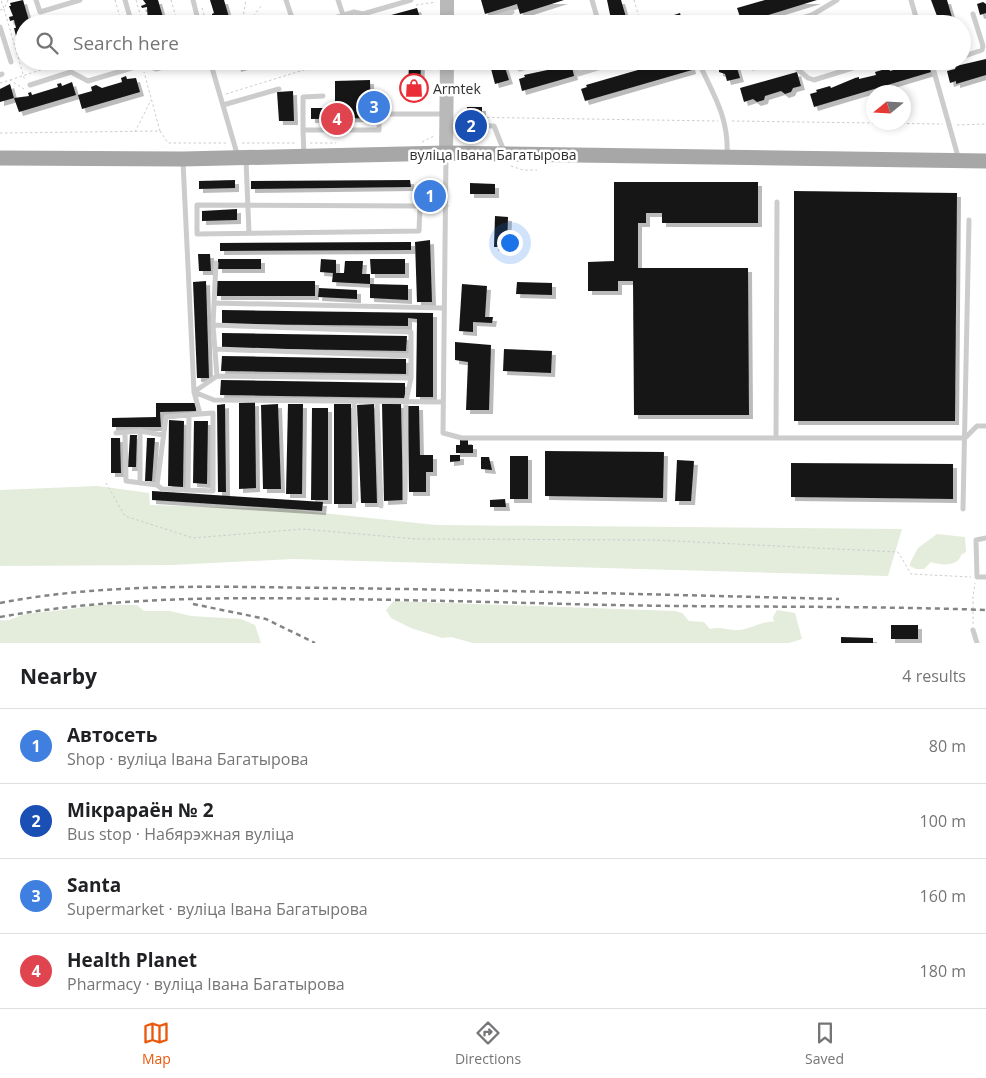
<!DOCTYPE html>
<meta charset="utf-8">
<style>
:root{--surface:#fff;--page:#f6f6f6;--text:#202124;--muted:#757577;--line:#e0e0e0;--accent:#ea580c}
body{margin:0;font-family:"Open Sans",sans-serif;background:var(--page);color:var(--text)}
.compass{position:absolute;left:866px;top:85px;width:45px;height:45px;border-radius:50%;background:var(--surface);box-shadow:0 2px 8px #0003;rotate:252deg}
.you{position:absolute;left:509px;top:242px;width:18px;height:18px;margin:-12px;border:4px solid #fff;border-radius:50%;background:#1a73e8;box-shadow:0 0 0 8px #1a73e833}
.badge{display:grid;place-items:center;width:32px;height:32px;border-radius:50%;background:var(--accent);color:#fff;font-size:16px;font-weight:700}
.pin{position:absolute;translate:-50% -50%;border:2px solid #fff;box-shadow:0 1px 5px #0006}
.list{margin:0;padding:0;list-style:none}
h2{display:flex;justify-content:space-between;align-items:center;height:65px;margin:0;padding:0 20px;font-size:21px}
h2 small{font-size:16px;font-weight:400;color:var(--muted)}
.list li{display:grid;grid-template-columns:32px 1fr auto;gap:15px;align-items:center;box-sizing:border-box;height:75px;padding:0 20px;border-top:1px solid var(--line)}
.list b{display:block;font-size:19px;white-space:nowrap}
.list p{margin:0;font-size:16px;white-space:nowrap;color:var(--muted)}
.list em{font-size:16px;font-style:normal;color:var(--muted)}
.icon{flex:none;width:28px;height:28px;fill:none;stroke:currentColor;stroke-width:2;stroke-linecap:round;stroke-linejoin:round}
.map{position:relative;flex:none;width:986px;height:643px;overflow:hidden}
.search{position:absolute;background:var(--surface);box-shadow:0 2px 8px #0003;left:15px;right:15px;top:15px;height:55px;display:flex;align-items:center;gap:12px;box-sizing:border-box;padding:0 18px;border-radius:28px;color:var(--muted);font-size:19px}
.sheet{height:365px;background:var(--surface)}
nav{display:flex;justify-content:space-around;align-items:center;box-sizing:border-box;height:70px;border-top:1px solid var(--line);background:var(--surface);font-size:14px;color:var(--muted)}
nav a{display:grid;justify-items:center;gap:2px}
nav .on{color:var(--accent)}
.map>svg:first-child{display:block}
</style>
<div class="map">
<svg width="986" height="643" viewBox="0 0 986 643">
<defs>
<filter id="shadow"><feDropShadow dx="4" dy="4" stdDeviation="0" flood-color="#0004"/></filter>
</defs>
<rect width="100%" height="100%" fill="#fff"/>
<path fill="#e4ecdc" d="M98 486 149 493 150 505 284 509 436 525 902 529 888 576 293 559 172 565 0 566V490Z
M937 534 965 537 966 552 961 555C959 566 941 566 931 562L924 569H916L910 566V563L918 548Z
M394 601 675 611 682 613 689 621 704 622 710 629C721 626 728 631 739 630 749 630 764 620 774 622L773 617 777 610 795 613 802 639 789 643H473L451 637 442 638 411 628 391 618 386 610Z
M95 605H137L144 611H170L191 616 241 619 255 625 261 643H0V620C10 622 17 616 26 614 49 611 71 610 95 605Z"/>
<path fill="#161616" filter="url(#shadow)" d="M23 0 30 24H24L23 52 22 47 18 49 16 44 20 42V39L17 40 14 28H16L14 20 10 21 9 17 13 16 9 6H11L10 3Z
M143 0H158L165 24H148L147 7 142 8 141 6 146 4Z
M210 0H224L231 24H212V14L214 13Z
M481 0H564L520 14 517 4 485 14Z
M607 0H621L628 24H612Z
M765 0H817L742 23 737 8Z
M931 0H947L954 24H940Z
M983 2 986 4V13L980 15 977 4Z
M417 8 421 21 416 24H366L369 21Z
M680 13 683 24H667L665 18Z
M722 19 724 24H708V23Z
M986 59V75L956 84V81L950 83 947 71 955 69 956 66Z
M236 61H258V62L237 68Z
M489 61H503L509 80 495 84Z
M669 61H690L692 70 585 101 581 89 587 87 586 85Z
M719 61H735L740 78 727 81 725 74 719 72Z
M916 61H927L931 72 814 107 810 94 817 92 816 90 830 86 831 88 855 78 859 77V79L876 75 875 72 889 68 890 71 906 66 905 63Z
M409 62H421L420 90H408Z
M565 63 566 64 571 63 574 76 522 91 519 79 525 77 524 75 552 69 551 66Z
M797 72 801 86 793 88 791 92 785 94 781 91 765 96 764 100 757 102 753 99 744 102 740 88Z
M126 76 127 79 136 78 140 92 82 109 78 95 92 91 91 87 96 85 102 88 122 82 121 78Z
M370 80 371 118 311 119V108H335V81Z
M72 82 76 95 19 112 14 98 29 96 28 93 31 92 32 95 58 87 57 84 61 83 62 86Z
M10 84 14 98 0 102V89Z
M293 91 294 121H279L277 92Z
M467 107H482V114H467Z
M235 180V188L199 189V181Z
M410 180 411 187 251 189V181Z
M429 182H439L437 201H429Z
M614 182H758V223H662V213H646V223H638V268H748L749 415H634L633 281H618V291H588V262L614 261Z
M470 183 495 184V194H470Z
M794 191 957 193 955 421H794Z
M237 209V220L202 221V211Z
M495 216 508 217 507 247H494Z
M430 240 432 302H417L415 242Z
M411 242V250L220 251V243Z
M198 254H210L211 271H199Z
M218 259H261V269H218Z
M321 259 336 260V273H344L345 261H363L362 274H370V284L332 282 333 273 320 272Z
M370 259H405V274H371Z
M206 281 209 378H197L193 282Z
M217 281H315V296H217Z
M517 282 552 283V295L516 294Z
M370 284 408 285V300L370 298Z
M462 284 487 286 485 317H493L492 323 473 322V332L459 331Z
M319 288 357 290V299L318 297Z
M222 310 433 313V397H416L417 319 408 318V326L222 324Z
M222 333 407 336 406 351 222 348Z
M455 342 491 345 489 410H466L468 362 455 360Z
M504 349 552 351 551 373 503 371Z
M222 356 406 359V374L221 371Z
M221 380 405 383V398L220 395Z
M255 402 256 488 239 489V403Z
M156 403H196V411L160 412 161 427H112V418L156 417Z
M225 404 226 492H218L217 405Z
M278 404 281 489H263L261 405Z
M288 404H303L302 494H286Z
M334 404H351L352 504H334Z
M374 404 377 503H361L357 405Z
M382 404H401L403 500 384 501Z
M408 406H419L420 455H433V472H426V492H409Z
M312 408H328V500H311Z
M169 420 184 421 183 487 168 486Z
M194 421H208L207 484 193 483Z
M130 435H137L136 467H128Z
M111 438H120L121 473H111Z
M147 438H155L152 481H145Z
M460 440H468V445H473V453H456V445H460Z
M545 451 664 452 663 498 545 496Z
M450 455H460V461L450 462Z
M510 456H528V499H510Z
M481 457H489L492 470 481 469Z
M677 460 694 461 691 501H675Z
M791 463 953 464V499L791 497Z
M152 491 323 502 322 511 152 500Z
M505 499 506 507H490V500Z
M891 625H918V639H891Z
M841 637 873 638V643H841Z"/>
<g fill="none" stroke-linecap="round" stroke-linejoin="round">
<path stroke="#ccc" stroke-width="1" stroke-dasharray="2.5 2.5" stroke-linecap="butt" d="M8 0 4 9 25 81
M115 0 122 24
M136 0 143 24
M171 0 178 24
M634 0 641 24
M416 5 436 2
M202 8 207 24
M0 10 4 9 1 0
M46 17 48 24
M110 24 114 23 119 14
M113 24H114
M242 24 246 0
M247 24 262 5
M10 80 68 61
M0 83 10 80 24 89
M226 94 333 61
M457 117 718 121
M732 121 943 124
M957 125 986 124
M160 131 168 143H226
M135 132 151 100
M0 133 160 131 144 72
M422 142 434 136
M242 143H296
M310 143H336
M511 166 523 170H537
M106 483 125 516 193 538 303 529 416 539 655 540 898 552 911 574 971 577
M973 624V597L975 583"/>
<path stroke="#ccc" stroke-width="5" d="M36 0 40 12 80 0
M125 0 132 24
M193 0 199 24
M286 0 294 24
M338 0 343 15
M592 0 599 24
M911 0 918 24
M315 24 354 12 363 14 411 0
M472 24 512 12
M782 24 812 15 837 0
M0 27 11 62
M962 57 982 50 983 46 973 14
M210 61 238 157
M574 61 578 74 620 61
M698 61C713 94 729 117 727 154
M747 61 748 66 753 68 782 61
M788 61 808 78 814 80 875 61
M931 61 959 160
M933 68 951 61
M520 69 547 61
M0 75 2 74
M30 85 71 72 88 81 145 64 156 69 185 61
M223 105 279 89
M447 125 494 126 504 151
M303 130V97L323 96
M446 155 443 433 462 438H965L977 426H986
M304 156 303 130H379V114H445
M246 160 249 233
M420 206 419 231 197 234V205L420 206H446
M214 303 444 308
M213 325 411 332V378L406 401 405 500
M216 349 411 356
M217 376 411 378
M194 392 214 400 443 402
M194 392 217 376 213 325 216 263
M354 401 356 500
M377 402 381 506
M116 433 140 431 163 435
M125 433 126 481 157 485 162 489 213 491V413L200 414 194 392 183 162
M776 437 777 202
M140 483V431
M157 485 166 417 200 414
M188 490 189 415
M963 509 969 220
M986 538 976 540 977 577H986
M973 630 977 643"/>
<path stroke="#b9b9b9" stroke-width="14" d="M447 24V0
M446 153 447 61"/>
<path stroke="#a7a7a7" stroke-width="15" d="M0 158 183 159 446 153 986 161"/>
<path stroke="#848484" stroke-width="2.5" stroke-dasharray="5 4" stroke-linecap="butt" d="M0 603C109 582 222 587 332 588 501 590 670 595 839 599
M193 604 266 619 315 643
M0 617C112 597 223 597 336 599 414 600 492 602 569 604 708 608 847 605 986 610"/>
</g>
<defs>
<symbol id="shop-ring" viewBox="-11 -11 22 22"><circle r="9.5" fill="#fff" stroke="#ea2d36" stroke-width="1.5"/><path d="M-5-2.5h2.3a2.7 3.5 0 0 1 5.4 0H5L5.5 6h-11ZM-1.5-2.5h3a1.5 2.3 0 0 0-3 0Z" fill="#ea2d36"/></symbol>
</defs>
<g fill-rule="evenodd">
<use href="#shop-ring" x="398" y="72" width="32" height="32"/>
</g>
<g text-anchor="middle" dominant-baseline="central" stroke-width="5" stroke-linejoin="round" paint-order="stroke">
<g font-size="14" fill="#2f2f2f" stroke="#fff" text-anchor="start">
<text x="433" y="88">Armtek</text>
</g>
<g font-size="14" fill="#2f2f2f" stroke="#fff">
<text x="493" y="154">вуліца Івана Багатырова</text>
</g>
</g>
</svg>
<svg class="compass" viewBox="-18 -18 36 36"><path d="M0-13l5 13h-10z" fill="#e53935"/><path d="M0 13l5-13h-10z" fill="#757577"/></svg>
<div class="you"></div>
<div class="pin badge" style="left:430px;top:196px;background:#3f7fe0">1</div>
<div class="pin badge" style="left:471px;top:126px;background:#1a4fb4">2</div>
<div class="pin badge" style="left:374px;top:107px;background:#3f7fe0">3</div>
<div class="pin badge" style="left:337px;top:119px;background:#e0444e">4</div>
<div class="search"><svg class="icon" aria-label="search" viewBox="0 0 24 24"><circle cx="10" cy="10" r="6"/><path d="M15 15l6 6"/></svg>Search here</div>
</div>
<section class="sheet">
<h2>Nearby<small>4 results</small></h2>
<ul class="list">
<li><span class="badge" style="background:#3f7fe0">1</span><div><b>Автосеть</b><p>Shop · вуліца Івана Багатырова</p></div><em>80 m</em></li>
<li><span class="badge" style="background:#1a4fb4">2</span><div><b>Мікрараён № 2</b><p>Bus stop · Набярэжная вуліца</p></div><em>100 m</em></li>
<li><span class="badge" style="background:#3f7fe0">3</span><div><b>Santa</b><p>Supermarket · вуліца Івана Багатырова</p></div><em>160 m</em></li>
<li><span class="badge" style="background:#e0444e">4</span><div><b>Health Planet</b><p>Pharmacy · вуліца Івана Багатырова</p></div><em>180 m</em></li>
</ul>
</section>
<nav>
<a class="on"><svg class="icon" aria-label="map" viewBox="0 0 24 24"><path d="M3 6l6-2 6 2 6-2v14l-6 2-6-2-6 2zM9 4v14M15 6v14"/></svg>Map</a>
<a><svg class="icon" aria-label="directions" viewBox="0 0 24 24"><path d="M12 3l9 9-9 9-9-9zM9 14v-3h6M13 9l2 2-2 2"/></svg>Directions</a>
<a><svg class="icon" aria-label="saved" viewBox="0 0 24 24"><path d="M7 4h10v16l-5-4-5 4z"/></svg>Saved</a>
</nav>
